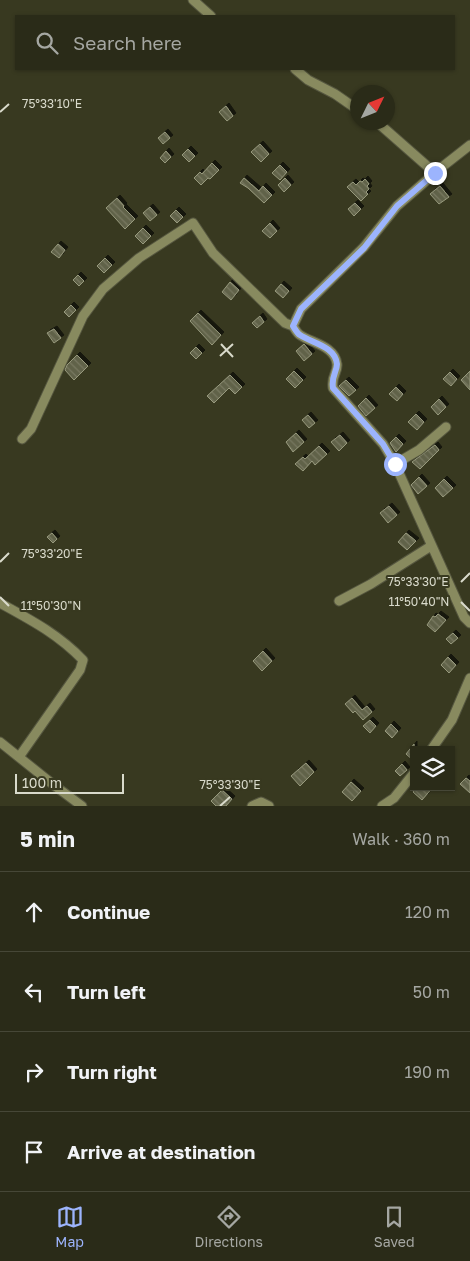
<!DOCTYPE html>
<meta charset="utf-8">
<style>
:root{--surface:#2a2b18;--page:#323321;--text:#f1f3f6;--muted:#a5a7a2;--line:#464737;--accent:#9cb4fd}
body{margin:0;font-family:"Golos Text",sans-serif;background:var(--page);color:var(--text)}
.controls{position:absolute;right:15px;bottom:15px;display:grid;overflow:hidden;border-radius:0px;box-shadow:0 1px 4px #0004}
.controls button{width:45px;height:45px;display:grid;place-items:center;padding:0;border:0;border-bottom:1px solid var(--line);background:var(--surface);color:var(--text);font:25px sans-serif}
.compass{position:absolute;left:350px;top:85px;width:45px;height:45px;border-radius:50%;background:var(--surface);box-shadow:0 1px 4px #0004;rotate:47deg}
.scale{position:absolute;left:15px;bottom:12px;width:109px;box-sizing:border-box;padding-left:5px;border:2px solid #d9dacb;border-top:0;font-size:14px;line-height:18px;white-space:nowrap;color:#d9dacb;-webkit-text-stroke:4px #383920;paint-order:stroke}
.stop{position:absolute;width:15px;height:15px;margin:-11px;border:4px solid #9cb4fd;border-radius:50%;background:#fff}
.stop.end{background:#9cb4fd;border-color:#fff;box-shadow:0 1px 5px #0008}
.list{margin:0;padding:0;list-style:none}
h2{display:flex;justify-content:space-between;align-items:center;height:65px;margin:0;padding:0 20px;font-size:21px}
h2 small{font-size:16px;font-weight:400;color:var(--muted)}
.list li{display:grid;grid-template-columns:32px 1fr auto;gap:15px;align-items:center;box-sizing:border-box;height:80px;padding:0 20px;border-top:1px solid var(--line)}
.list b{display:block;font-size:19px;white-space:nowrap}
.list em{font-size:16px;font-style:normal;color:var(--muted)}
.icon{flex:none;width:28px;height:28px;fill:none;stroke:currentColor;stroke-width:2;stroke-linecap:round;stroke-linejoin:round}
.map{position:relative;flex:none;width:470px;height:806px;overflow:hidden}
.search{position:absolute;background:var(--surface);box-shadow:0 1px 4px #0004;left:15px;right:15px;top:15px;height:55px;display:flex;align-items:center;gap:12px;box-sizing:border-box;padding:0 18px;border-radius:0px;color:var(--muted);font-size:19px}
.sheet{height:385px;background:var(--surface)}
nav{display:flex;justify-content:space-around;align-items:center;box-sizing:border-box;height:70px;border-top:1px solid var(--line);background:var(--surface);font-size:14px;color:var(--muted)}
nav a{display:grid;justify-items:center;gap:2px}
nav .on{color:var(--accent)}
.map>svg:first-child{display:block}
</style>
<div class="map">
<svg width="470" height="806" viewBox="0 0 470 806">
<defs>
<pattern id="building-back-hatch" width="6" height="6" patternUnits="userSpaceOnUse" patternTransform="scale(1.25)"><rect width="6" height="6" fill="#616248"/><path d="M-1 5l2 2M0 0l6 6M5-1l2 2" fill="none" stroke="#777861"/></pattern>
<filter id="shadow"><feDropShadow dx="3" dy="-3" stdDeviation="0" flood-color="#0009"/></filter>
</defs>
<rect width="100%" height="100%" fill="#383920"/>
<path fill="url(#building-back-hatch)" stroke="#97997d" filter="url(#shadow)" d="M226 106 233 116 227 121 219 112Z
M165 132 170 138 163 144 158 138Z
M260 144 269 154 261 162 251 152Z
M188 149 195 156 189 162 182 155Z
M166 151 171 157 165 163 160 158Z
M212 163 219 170 210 179 208 178 201 185 194 178 200 172 202 174Z
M280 165 287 172 280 180 272 173Z
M244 178 259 191 263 186 272 195 264 203 248 188 240 183Z
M285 178 291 185 284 192 278 185Z
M365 179 369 184 367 186 369 189 366 192 368 194 361 201 347 187 353 182 356 185 360 181 362 182Z
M440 186 449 197 439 204 430 194Z
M117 198 124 206 123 207 135 219 125 229 106 208Z
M355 203 361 209 354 216 348 209Z
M150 207 157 215 150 221 143 213Z
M176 210 183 217 177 223 170 216Z
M270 223 277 231 270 238 262 231Z
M143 228 151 236 143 244 135 236Z
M58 244 65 250 59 258 51 252Z
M105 258 112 265 104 273 97 266Z
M78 275 84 281 79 286 73 280Z
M230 282 239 290 231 300 222 292Z
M281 284 289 291 283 298 275 291Z
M71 305 76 310 69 317 64 312Z
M198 313 221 335 212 345 190 321Z
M260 316 264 322 257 328 252 323Z
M54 329 61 338 54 343 47 333Z
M304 344 312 354 304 361 296 351Z
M196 347 202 353 196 359 190 353Z
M77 355 88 366 74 380 65 370 67 365Z
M294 371 303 380 295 388 286 379Z
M470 371V390L461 380Z
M450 372 457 379 451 386 443 379Z
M230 375 242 387 235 394 229 388 214 403 207 396Z
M346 380 356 390 349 396 339 386Z
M396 387 403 394 397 401 389 394Z
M366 398 375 408 366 416 358 406Z
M439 399 446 407 438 415 431 407Z
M416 414 424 422 417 430 408 422Z
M308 415 315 423 309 428 302 420Z
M296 433 304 442 293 452 286 442Z
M340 435 347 443 339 451 331 442Z
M396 437 403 444 396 452 390 443Z
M435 445 439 450 420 469 412 462Z
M319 446 327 454 315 465 312 461 303 471 295 464 303 457 305 459Z
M419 477 427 486 418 494 411 485Z
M444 479 453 488 443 497 435 488Z
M389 506 397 515 388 523 380 513Z
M52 533 57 539 53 543 47 537Z
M406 533 416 541 407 550 398 542Z
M438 614 446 620 435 632 427 625 433 616 435 617Z
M453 633 458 638 451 644 446 639Z
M263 651 272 661 262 671 253 661Z
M448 657 456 665 449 673 441 665Z
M352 698 362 710 367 706 372 712 363 720 355 711 353 713 345 704Z
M370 720 376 726 370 733 363 726Z
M391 724 398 731 392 738 385 731Z
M414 744V761L406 754Z
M306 763 314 772 300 786 291 776Z
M402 764 407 770 400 776 395 771Z
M466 778 470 781V793L460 784Z
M351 782 361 791 352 801 342 792Z
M417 787H433L422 800 413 792Z
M222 790 232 799 226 806H216L211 801Z"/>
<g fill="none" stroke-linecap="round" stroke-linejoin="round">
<defs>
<path id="street" d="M193 0 211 16
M295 69 308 80 335 94 358 110
M377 122 435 173
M470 145 442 167 397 206 364 247 301 309 293 326C295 329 297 333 300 335 312 343 335 346 337 364 338 373 331 375 333 388L383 444 395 464 464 617 470 623
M22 439 31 429 83 316 103 289 139 258 193 223 213 253 285 323 293 326
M395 464 419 450 446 427
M339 601 371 584 431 546
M0 603C31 620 58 634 83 660L80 670 19 757
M0 742 55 786 82 806
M431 750 452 720 470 678
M252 806 261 802 269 806
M382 806 394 798 414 773"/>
</defs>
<use href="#street" stroke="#55563f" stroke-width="11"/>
<use href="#street" stroke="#888a5f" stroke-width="9"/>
</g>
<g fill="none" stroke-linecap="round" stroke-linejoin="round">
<path stroke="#9cb4fd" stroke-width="6" d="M395 464 383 444 333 388C331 376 337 372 337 364 335 346 312 343 300 335 297 333 295 329 293 326L301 309 364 248 397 206 435 173"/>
</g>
<path fill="none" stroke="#d9dacb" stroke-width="2" d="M0 112 9 104M221 344 233 357M220 356 233 344M0 562 9 553M461 582 470 573M0 597 9 606M461 602 470 611M220 806 230 797"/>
<g font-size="12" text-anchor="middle" fill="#d9dacb" stroke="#383920" stroke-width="4" stroke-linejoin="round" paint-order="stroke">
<text x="52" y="108">75°33'10"E</text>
<text x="52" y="558">75°33'20"E</text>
<text x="418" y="586">75°33'30"E</text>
<text x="419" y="606">11°50'40"N</text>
<text x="51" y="610">11°50'30"N</text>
<text x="230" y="789">75°33'30"E</text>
</g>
</svg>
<div class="controls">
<button><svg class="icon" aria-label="layers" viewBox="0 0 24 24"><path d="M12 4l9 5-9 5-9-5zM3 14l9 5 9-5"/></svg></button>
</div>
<svg class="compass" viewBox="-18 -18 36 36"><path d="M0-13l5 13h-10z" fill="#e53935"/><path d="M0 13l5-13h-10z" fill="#a5a7a2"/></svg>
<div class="scale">100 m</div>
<div class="stop" style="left:395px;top:464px"></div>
<div class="stop end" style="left:435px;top:173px"></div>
<div class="search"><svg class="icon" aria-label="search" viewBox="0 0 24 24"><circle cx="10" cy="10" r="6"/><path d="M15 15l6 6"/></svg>Search here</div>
</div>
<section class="sheet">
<h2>5 min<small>Walk · 360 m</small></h2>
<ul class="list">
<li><svg class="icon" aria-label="ahead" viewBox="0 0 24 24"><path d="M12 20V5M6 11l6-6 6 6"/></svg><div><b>Continue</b></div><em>120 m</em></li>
<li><svg class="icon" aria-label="left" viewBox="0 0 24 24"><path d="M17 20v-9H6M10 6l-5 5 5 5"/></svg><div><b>Turn left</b></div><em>50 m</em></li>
<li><svg class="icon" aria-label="right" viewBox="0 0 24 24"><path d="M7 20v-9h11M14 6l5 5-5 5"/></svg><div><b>Turn right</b></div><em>190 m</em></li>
<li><svg class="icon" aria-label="arrive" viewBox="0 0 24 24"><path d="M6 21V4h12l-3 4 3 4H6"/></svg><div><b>Arrive at destination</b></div></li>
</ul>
</section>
<nav>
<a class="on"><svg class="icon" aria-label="map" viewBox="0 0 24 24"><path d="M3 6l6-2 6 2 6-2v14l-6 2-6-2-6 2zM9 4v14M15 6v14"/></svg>Map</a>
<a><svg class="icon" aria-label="directions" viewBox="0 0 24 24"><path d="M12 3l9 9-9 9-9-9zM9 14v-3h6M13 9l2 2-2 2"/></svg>Directions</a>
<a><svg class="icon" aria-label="saved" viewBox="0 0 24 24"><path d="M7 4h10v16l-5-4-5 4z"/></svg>Saved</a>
</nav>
